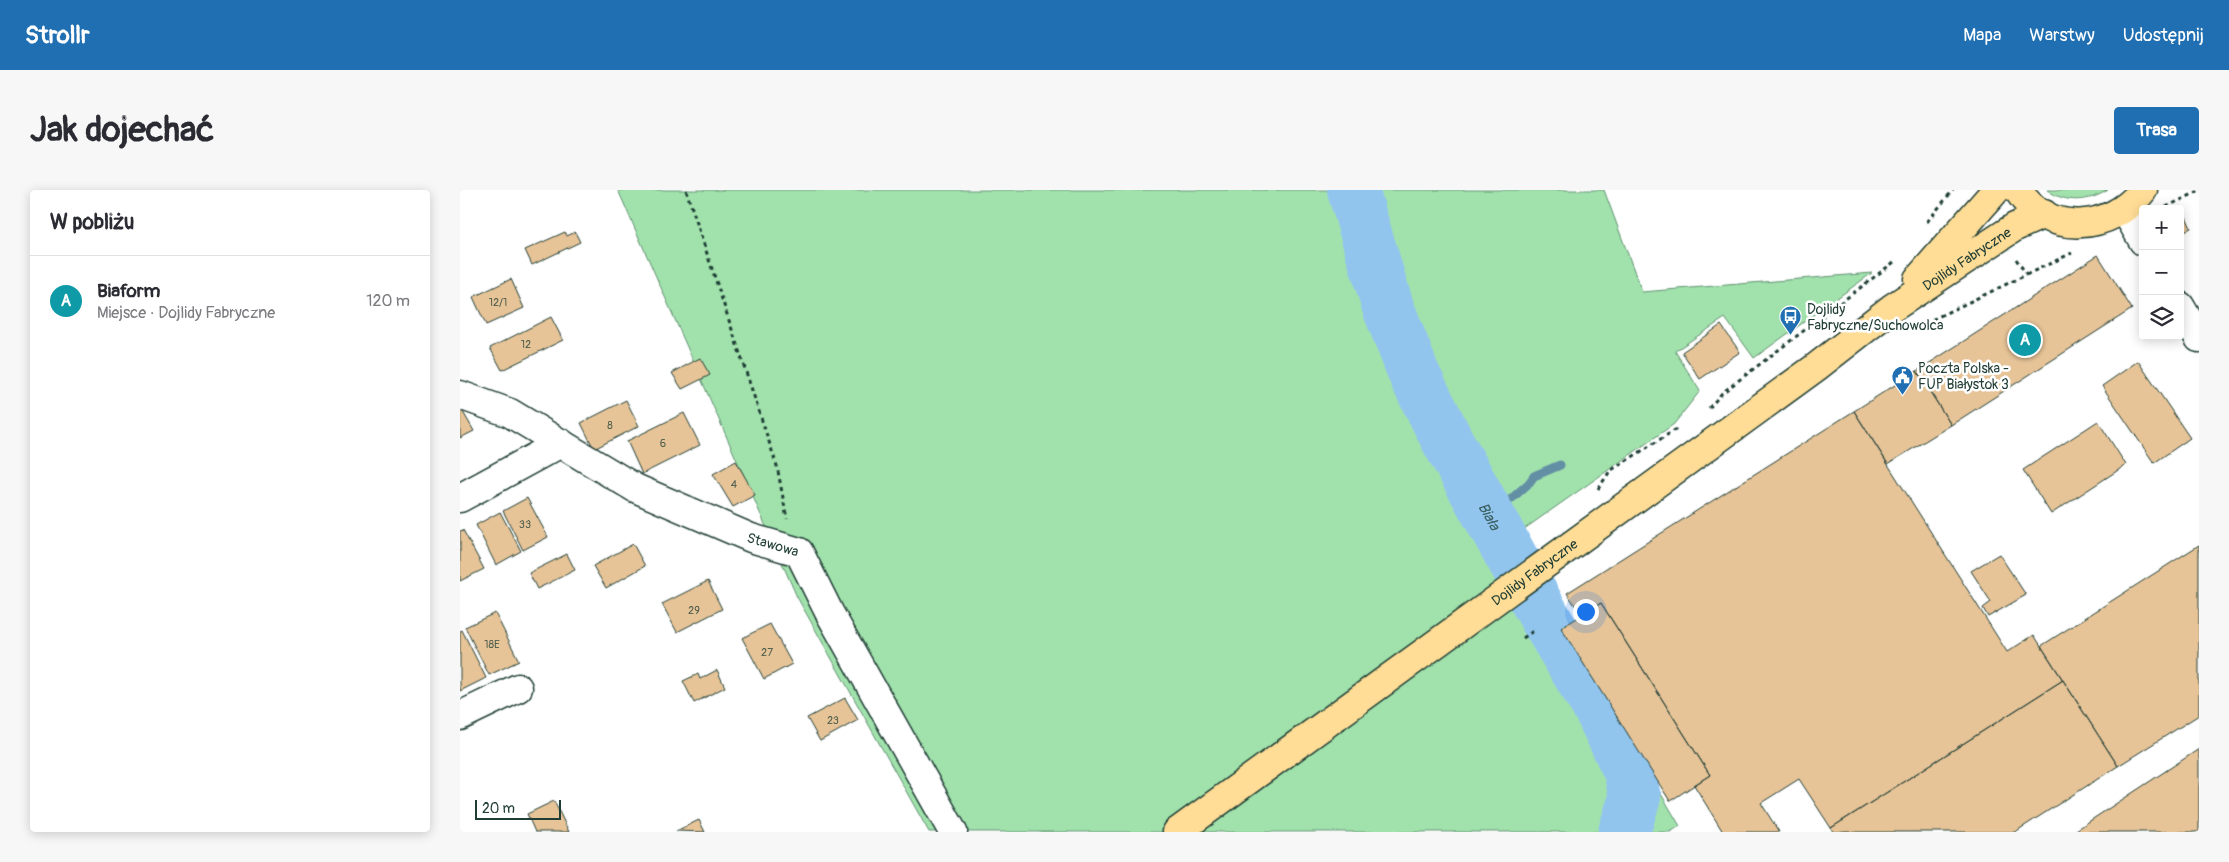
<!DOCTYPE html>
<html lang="pl">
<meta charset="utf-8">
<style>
:root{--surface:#fff;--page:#f7f7f7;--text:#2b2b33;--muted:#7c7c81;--line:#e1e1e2;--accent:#1f6fb2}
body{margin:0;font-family:Pangolin,sans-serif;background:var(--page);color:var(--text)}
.controls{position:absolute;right:15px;top:15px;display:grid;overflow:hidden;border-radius:5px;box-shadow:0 2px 12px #0003}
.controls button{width:45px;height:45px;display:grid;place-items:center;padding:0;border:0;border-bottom:1px solid var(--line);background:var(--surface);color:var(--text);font:25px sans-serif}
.scale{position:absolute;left:15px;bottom:12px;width:86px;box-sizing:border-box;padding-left:5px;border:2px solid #1f3d34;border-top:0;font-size:14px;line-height:18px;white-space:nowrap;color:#1f3d34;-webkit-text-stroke:4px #fff;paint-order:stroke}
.you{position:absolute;left:1125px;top:421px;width:18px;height:18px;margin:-12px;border:4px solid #fff;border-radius:50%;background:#1a73e8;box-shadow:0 0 0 8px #1a73e833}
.badge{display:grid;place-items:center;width:32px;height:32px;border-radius:50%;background:var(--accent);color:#fff;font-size:16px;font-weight:700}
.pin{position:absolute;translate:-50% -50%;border:2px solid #fff;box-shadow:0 1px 5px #0006}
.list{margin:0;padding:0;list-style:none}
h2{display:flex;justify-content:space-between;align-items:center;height:65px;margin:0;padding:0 20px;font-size:21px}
h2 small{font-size:16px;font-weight:400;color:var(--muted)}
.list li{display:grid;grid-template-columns:32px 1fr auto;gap:15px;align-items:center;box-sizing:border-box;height:90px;padding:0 20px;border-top:1px solid var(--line)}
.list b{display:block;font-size:19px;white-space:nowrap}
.list p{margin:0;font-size:16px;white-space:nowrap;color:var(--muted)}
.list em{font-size:16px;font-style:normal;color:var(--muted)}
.icon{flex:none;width:28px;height:28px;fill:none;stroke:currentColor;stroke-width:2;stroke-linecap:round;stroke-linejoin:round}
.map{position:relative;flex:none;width:1739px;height:642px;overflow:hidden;border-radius:5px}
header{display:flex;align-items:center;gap:30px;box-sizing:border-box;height:70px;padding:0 25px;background:var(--accent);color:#fff}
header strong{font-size:24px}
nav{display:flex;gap:28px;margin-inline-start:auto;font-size:18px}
.intro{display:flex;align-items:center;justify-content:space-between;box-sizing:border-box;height:120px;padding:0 30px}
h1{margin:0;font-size:35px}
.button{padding:12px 22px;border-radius:5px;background:var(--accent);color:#fff;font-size:18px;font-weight:700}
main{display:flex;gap:30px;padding:0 30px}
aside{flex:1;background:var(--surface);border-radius:5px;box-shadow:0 2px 12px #0003}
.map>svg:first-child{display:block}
</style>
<header>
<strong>Strollr</strong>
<nav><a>Mapa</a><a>Warstwy</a><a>Udostępnij</a></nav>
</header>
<div class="intro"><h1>Jak dojechać</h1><a class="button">Trasa</a></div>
<main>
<aside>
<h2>W pobliżu<small></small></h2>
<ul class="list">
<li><span class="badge" style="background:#0f9aa8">A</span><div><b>Biaform</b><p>Miejsce · Dojlidy Fabryczne</p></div><em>120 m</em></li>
</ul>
</aside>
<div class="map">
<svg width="1739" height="642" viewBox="0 0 1739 642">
<rect width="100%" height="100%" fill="#fff"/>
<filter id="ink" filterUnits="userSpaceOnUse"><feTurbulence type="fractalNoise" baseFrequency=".02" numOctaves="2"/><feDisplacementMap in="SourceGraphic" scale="10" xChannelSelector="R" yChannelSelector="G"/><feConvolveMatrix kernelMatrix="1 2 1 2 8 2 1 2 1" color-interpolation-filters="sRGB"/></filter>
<g filter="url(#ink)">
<path fill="#a1e2ac" stroke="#609070" d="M158 0H1144L1182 102 1412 83 1294 168 1265 128 1215 161 1240 201 1214 234 1050 349 1220 636 1210 642H469L337 407Z
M1587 0H1648C1629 12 1606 14 1587 0Z"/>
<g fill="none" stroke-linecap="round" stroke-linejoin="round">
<path stroke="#638fa4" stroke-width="9" d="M1031 327 1069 293 1074 286 1100 275"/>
<path stroke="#91c5ee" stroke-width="52" id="s1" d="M893 0 928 117 954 184 987 250 1088 433 1141 522 1169 581 1175 607 1164 642"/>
</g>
<path fill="#e7c498" stroke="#1f3d34" d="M1723 20 1731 38 1720 43V21Z
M105 42 107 46 115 42 120 52 72 75 65 60Z
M1638 65 1672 119 1491 235 1457 181Z
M51 89 64 118 26 135 13 107Z
M91 127 103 150 42 180 30 158Z
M1261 135 1280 162 1240 189 1222 162Z
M240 168 250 185 222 199 212 183Z
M1678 171 1730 248 1694 273 1642 196Z
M1457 181 1491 235 1428 274 1394 221Z
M166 210 179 236 134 259 121 233Z
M0 217 14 241 0 248Z
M1394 221 1547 462 1574 445 1603 490 1371 638 1339 589 1301 613 1319 642H1263L1234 595 1250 585 1141 413 1121 425 1107 403Z
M224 223 240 255 182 284 167 251Z
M1638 231 1666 275 1591 324 1563 280Z
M276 271 295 305 273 317 253 284Z
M67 308 88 347 63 360 43 321Z
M40 322 61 361 36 375 16 335Z
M3 340 24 379 0 391V341Z
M173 354 185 376 146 398 133 376Z
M1739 355V525L1658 576 1581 456Z
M107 364 115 380 77 399 69 383Z
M1539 364 1566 405 1528 427 1523 418 1531 412 1511 381Z
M248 391 262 419 217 442 202 414Z
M1141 413 1250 585 1210 611 1101 438Z
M35 423 59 471 29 485 5 437Z
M310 434 332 474 304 489 282 448Z
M2 440 26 488 0 501V441Z
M257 480 265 497 234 513 223 491 238 484 240 489Z
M1603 490 1658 576 1555 642H1373L1371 638Z
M385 508 398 530 360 551 347 528Z
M1739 559V642H1613Z
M94 611 109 642H75L67 624Z
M239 630 245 642 216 641Z"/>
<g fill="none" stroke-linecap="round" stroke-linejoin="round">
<defs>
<g id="minor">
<path d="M1665 20 1683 51"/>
<path d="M1720 116 1739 148"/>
<path id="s2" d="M0 205 50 223 175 298 291 348 339 362 369 422 493 642"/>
<path d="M0 308 101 253"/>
<path d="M0 526 58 498"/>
</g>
<g id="highway">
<path d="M1558 0C1587 48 1652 41 1683 0"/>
<path d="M1458 89 1536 0"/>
<path id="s3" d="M717 642 1355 178 1432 118 1555 37 1584 24"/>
</g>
</defs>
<use href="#minor" stroke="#1f3d34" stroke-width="31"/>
<use href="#highway" stroke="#1f3d34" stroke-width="31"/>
<path stroke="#1f3d34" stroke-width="3" stroke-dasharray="4 4" stroke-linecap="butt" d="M226 0 317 276 327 329
M1706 17 1737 2V0
M1467 32 1493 0
M1556 69 1567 85
M1465 133 1612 63
M1249 218 1262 203 1434 72
M1138 299 1150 281 1215 240 1220 239
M1063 448 1076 439"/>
<use href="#minor" stroke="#fff" stroke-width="28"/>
<use href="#highway" stroke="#ffdd96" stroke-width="28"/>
</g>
</g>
<defs>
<symbol id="bus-pin" viewBox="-11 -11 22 30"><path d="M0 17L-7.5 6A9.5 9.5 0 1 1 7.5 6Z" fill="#1f6fb2" stroke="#fff"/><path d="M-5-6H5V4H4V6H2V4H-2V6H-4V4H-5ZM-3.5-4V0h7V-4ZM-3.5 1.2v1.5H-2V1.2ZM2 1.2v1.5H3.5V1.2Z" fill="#fff"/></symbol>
<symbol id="civic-pin" viewBox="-11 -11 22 30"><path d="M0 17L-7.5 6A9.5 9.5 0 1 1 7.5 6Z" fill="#1f6fb2" stroke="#fff"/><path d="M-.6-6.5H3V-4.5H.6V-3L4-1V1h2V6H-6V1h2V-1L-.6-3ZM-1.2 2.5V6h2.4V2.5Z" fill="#fff"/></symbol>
</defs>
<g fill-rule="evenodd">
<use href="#bus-pin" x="1318" y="114" width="25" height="34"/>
<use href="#civic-pin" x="1430" y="174" width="25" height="34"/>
</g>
<g text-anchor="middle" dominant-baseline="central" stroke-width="5" stroke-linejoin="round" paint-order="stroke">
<g font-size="11" fill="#515f4d">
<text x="38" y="112">12/1</text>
<text x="66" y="154">12</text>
<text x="150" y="235">8</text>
<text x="203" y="253">6</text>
<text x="274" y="294">4</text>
<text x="65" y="334">33</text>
<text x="234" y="420">29</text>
<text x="32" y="454">18E</text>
<text x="307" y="462">27</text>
<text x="373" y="530">23</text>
</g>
<g font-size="14" fill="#1f3d34" stroke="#fff">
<text stroke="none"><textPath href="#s3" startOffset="976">Dojlidy Fabryczne</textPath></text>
<text stroke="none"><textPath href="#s2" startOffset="348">Stawowa</textPath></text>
<text stroke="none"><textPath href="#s3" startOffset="442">Dojlidy Fabryczne</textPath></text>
</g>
<g font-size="14" fill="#1f3d34" stroke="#fff" text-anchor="start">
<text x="1347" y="119">Dojlidy<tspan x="1347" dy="16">Fabryczne/Suchowolca</tspan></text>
<text x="1458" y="178">Poczta Polska -<tspan x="1458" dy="16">FUP Białystok 3</tspan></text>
</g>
<g font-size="15" font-style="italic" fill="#3c5f62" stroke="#fff">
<text stroke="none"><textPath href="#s1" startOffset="355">Biała</textPath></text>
</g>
</g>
</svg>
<div class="controls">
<button>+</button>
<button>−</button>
<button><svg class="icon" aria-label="layers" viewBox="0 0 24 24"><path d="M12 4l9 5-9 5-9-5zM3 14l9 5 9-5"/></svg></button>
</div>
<div class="scale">20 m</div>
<div class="you"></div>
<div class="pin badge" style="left:1565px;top:150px;background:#0f9aa8">A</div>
</div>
</main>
